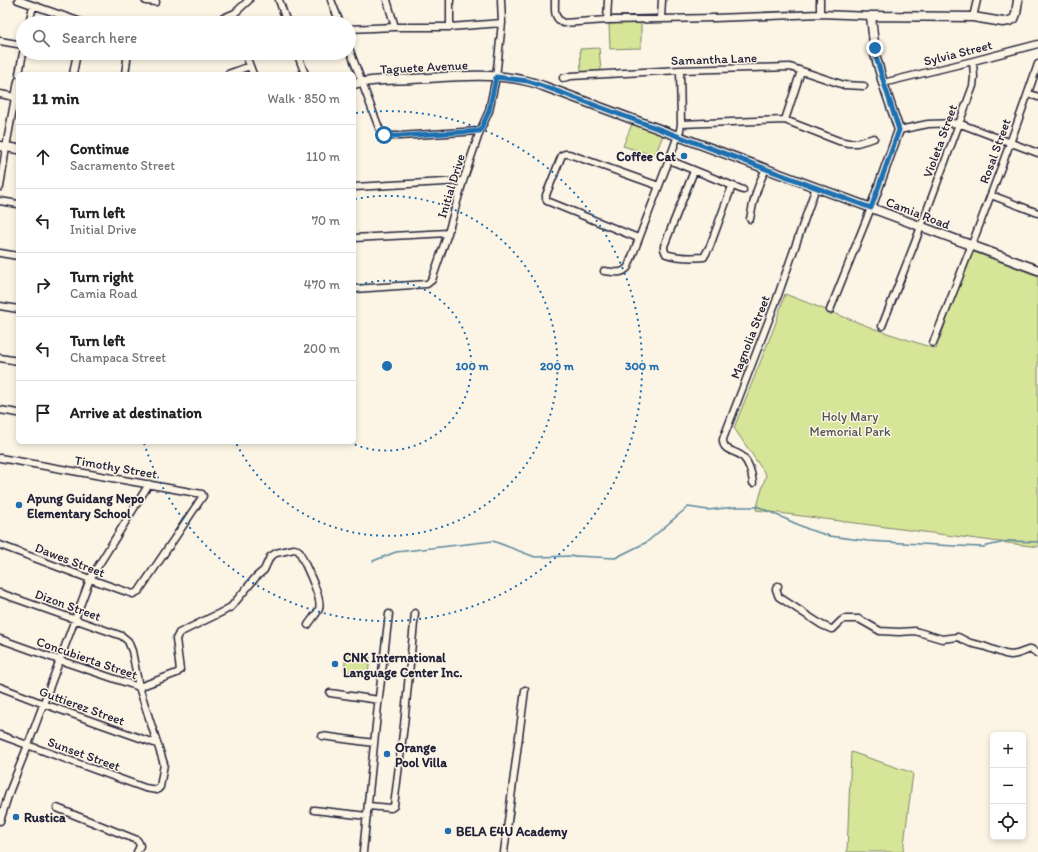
<!DOCTYPE html>
<meta charset="utf-8">
<style>
:root{--surface:#fff;--page:#f2f2f2;--text:#202124;--muted:#757577;--line:#e0e0e0}
body{margin:0;font-family:Itim,sans-serif;background:var(--page);color:var(--text)}
.controls{position:absolute;right:12px;bottom:12px;display:grid;overflow:hidden;border-radius:6px;box-shadow:0 2px 6px #0003}
.controls button{width:36px;height:36px;display:grid;place-items:center;padding:0;border:0;border-bottom:1px solid var(--line);background:var(--surface);color:var(--text);font:20px sans-serif}
.stop{position:absolute;width:12px;height:12px;margin:-9px;border:3px solid #1f6fb2;border-radius:50%;background:#fff}
.stop.end{background:#1f6fb2;border-color:#fff;box-shadow:0 1px 4px #0008}
.list{margin:0;padding:0;list-style:none}
h2{display:flex;justify-content:space-between;align-items:center;height:52px;margin:0;padding:0 16px;font-size:17px}
h2 small{font-size:13px;font-weight:400;color:var(--muted)}
.list li{display:grid;grid-template-columns:26px 1fr auto;gap:12px;align-items:center;box-sizing:border-box;height:64px;padding:0 16px;border-top:1px solid var(--line)}
.list b{display:block;font-size:15px;white-space:nowrap}
.list p{margin:0;font-size:13px;white-space:nowrap;color:var(--muted)}
.list em{font-size:13px;font-style:normal;color:var(--muted)}
.icon{flex:none;width:22px;height:22px;fill:none;stroke:currentColor;stroke-width:2;stroke-linecap:round;stroke-linejoin:round}
.map{position:relative;flex:none;width:1038px;height:852px;overflow:hidden}
.search{position:absolute;background:var(--surface);box-shadow:0 2px 6px #0003;left:16px;top:16px;width:340px;height:44px;display:flex;align-items:center;gap:10px;box-sizing:border-box;padding:0 14px;border-radius:22px;color:var(--muted);font-size:15px}
.panel{position:absolute;background:var(--surface);box-shadow:0 2px 6px #0003;left:16px;top:72px;width:340px;height:372px;border-radius:6px}
.map>svg:first-child{display:block}
</style>
<div class="map">
<svg width="1038" height="852" viewBox="0 0 1038 852">
<rect width="100%" height="100%" fill="#fcf5e5"/>
<filter id="ink" filterUnits="userSpaceOnUse"><feTurbulence type="fractalNoise" baseFrequency=".025" numOctaves="2"/><feDisplacementMap in="SourceGraphic" scale="8" xChannelSelector="R" yChannelSelector="G"/><feConvolveMatrix kernelMatrix="1 2 1 2 8 2 1 2 1" color-interpolation-filters="sRGB"/></filter>
<g filter="url(#ink)">
<path fill="#d7e598" stroke="#7c846a" d="M641 22V48L610 49 609 24Z
M599 48 601 71 581 72 580 49Z
M632 124 663 135 655 156 623 146Z
M971 251 1038 276V547L756 510 766 475 734 428 775 325 785 294 875 329 936 349Z
M346 654 370 657 368 674 344 671Z
M851 752 913 773 903 852H847Z"/>
<g fill="none" stroke-linecap="round" stroke-linejoin="round">
<path stroke="#59869d" stroke-width="1.5" d="M373 561 396 552 493 541 535 557 575 556 615 558 647 542 676 517 688 507 708 510 735 507H759L810 530 830 536 868 541 955 546 983 547 1009 541 1038 542"/>
<defs>
<path id="minor" d="M18 0 84 23
M145 0 146 1 156 2
M279 0 287 23
M331 0 340 23
M387 0 395 27
M555 0C555 10 553 17 563 23L607 20 714 18 820 14 871 16
M820 0V14
M973 17 977 0
M661 18 662 0
M607 20 608 0
M29 23 33 6
M212 23 235 13 249 0
M450 27V0
M349 29 395 27H450L502 23
M0 41 23 45
M349 48 379 128 384 135 390 136H399L480 131
M245 53 250 66 253 74
M297 53 305 74
M680 70 681 124 785 120 839 141 849 143H857L874 138
M19 74 23 53
M73 74 77 53
M125 74 128 53
M228 74 250 66
M563 78 571 76 680 70 790 67 844 85 864 86
M883 83 973 61 1038 44
M1028 93 1038 97
M0 94 15 97
M785 120 801 71
M899 130 928 124 958 123 1038 153
M669 160 680 130 681 124
M694 171 664 246V249L666 254C678 258 691 258 704 257L710 246 732 186
M659 186 669 160 743 190
M0 187 6 147 18 81
M354 187 463 181
M991 195 1038 213
M0 201 18 204
M750 219C753 201 757 185 766 169
M354 238 448 233
M0 253 18 256
M604 271C613 272 622 275 628 267L659 186 569 154H565L562 155 546 195V198L547 201 638 238
M354 289 427 284 432 280 448 233 463 181 480 131 489 111 496 77 502 23 501 0
M0 306 18 309
M830 310 871 208
M882 326 916 240 973 86 974 77 973 61
M933 343C970 251 1006 158 1038 64
M0 358 18 361
M0 410 18 413
M0 458 202 494 203 496 139 591 133 594 90 579 0 545
M753 483C752 474 750 464 743 457 736 450 722 452 723 439L775 304 816 187
M778 586 776 589 778 595 779 597 822 625 831 629H833L841 621 844 619H859L880 631 899 632 915 631 942 639 958 637 970 643 983 646 1005 654 1011 655 1017 654 1031 649 1038 654
M0 593 122 636 128 641 132 651 139 687 164 764 160 787 157 790 145 788 0 735
M0 639 59 660 139 687 177 673 180 670 176 639 179 633 220 613 231 607 256 577 264 570 270 557 276 553 294 549 298 550 300 553C305 565 323 598 319 609 316 615 311 620 308 625
M0 687 44 704 157 744
M330 693 379 700
M322 736 374 743
M368 806 391 808 394 806 404 725 415 613
M57 808 137 840 139 843 140 846 137 852
M314 810 323 811 367 816
M0 821 10 790 28 745 90 579 149 484
M363 852 378 705 389 614
M504 852 525 690"/>
<path id="tertiary" d="M354 84C372 79 393 80 412 79 450 77 490 72 527 81 536 83 545 87 554 90 715 150 876 211 1038 270
M0 146 18 149
M871 208 899 130 883 83 875 54 871 16 973 17 1003 22 1009 21 1014 19 1016 14 1018 0"/>
</defs>
<use href="#minor" stroke="#22223b" stroke-width="9"/>
<use href="#tertiary" stroke="#22223b" stroke-width="11"/>
<use href="#minor" stroke="#fcf5e5" stroke-width="6"/>
<use href="#tertiary" stroke="#fcf5e5" stroke-width="8"/>
</g>
</g>
<g fill="none" stroke-linecap="round" stroke-linejoin="round" filter="url(#ink)">
<path stroke="#1f6fb2" stroke-width="5" d="M384 135 390 136H399L480 131 489 111 496 77 528 81 554 90 871 208 899 130 884 83 875 54V48"/>
</g>
<g fill="none" stroke="#1f6fb2" stroke-width="2" stroke-dasharray="2 4">
<path d="M354 287A85 85 0 1 1 349 442"/>
<path d="M355 199A170 170 0 1 1 236 443"/>
<path d="M356 113A255 255 0 1 1 144 443"/>
</g>
<g fill="#1f6fb2" stroke="#fcf5e5" stroke-width="1.5">
<circle cx="684" cy="156" r="4"/>
<circle cx="19" cy="505" r="4"/>
<circle cx="335" cy="664" r="4"/>
<circle cx="387" cy="754" r="4"/>
<circle cx="16" cy="817" r="4"/>
<circle cx="448" cy="831" r="4"/>
</g>
<g text-anchor="middle" dominant-baseline="central" stroke-width="3" stroke-linejoin="round" paint-order="stroke">
<g font-size="13" fill="#22223b" stroke="#fcf5e5">
<text transform="translate(958 53) rotate(-14)">Sylvia Street</text>
<text transform="translate(714 59) rotate(-2)">Samantha Lane</text>
<text transform="translate(424 67) rotate(-3)">Taguete Avenue</text>
<text transform="translate(940 141) rotate(-70)">Violeta Street</text>
<text transform="translate(995 151) rotate(-70)">Rosal Street</text>
<text transform="translate(451 186) rotate(-73)">Initial Drive</text>
<text transform="translate(918 213) rotate(21)">Camia Road</text>
<text transform="translate(750 337) rotate(-69)">Magnolia Street</text>
<text transform="translate(116 467) rotate(10)">Timothy Street</text>
<text transform="translate(70 560) rotate(21)">Dawes Street</text>
<text transform="translate(68 605) rotate(20)">Dizon Street</text>
<text transform="translate(87 658) rotate(19)">Concubierta Street</text>
<text transform="translate(82 706) rotate(20)">Guttierez Street</text>
<text transform="translate(84 754) rotate(20)">Sunset Street</text>
</g>
<g font-size="13" font-weight="bold" fill="#22223b" stroke="#fcf5e5" text-anchor="start">
<text x="676" y="156" text-anchor="end">Coffee Cat</text>
<text x="27" y="498">Apung Guidang Nepo<tspan x="27" dy="15">Elementary School</tspan></text>
<text x="343" y="657">CNK International<tspan x="343" dy="15">Language Center Inc.</tspan></text>
<text x="395" y="747">Orange<tspan x="395" dy="15">Pool Villa</tspan></text>
<text x="24" y="817">Rustica</text>
<text x="456" y="831">BELA E4U Academy</text>
</g>
<g font-size="13" fill="#4f5352" stroke="#fcf5e5">
<text x="850" y="416">Holy Mary<tspan x="850" dy="15">Memorial Park</tspan></text>
</g>
</g>
<circle cx="387" cy="366" r="6" fill="#1f6fb2" stroke="#fcf5e5" stroke-width="2"/>
<g font-size="12" text-anchor="middle" font-weight="bold" fill="#1f6fb2" stroke="#fcf5e5" stroke-width="3" stroke-linejoin="round" paint-order="stroke">
<text x="472" y="370">100 m</text>
<text x="557" y="370">200 m</text>
<text x="642" y="370">300 m</text>
</g>
</svg>
<div class="controls">
<button>+</button>
<button>−</button>
<button><svg class="icon" aria-label="locate" viewBox="0 0 24 24"><circle cx="12" cy="12" r="6"/><path d="M12 2v4M12 18v4M2 12h4M18 12h4"/></svg></button>
</div>
<div class="stop" style="left:384px;top:135px"></div>
<div class="stop end" style="left:875px;top:48px"></div>
<div class="search"><svg class="icon" aria-label="search" viewBox="0 0 24 24"><circle cx="10" cy="10" r="6"/><path d="M15 15l6 6"/></svg>Search here</div>
<section class="panel">
<h2>11 min<small>Walk · 850 m</small></h2>
<ul class="list">
<li><svg class="icon" aria-label="ahead" viewBox="0 0 24 24"><path d="M12 20V5M6 11l6-6 6 6"/></svg><div><b>Continue</b><p>Sacramento Street</p></div><em>110 m</em></li>
<li><svg class="icon" aria-label="left" viewBox="0 0 24 24"><path d="M17 20v-9H6M10 6l-5 5 5 5"/></svg><div><b>Turn left</b><p>Initial Drive</p></div><em>70 m</em></li>
<li><svg class="icon" aria-label="right" viewBox="0 0 24 24"><path d="M7 20v-9h11M14 6l5 5-5 5"/></svg><div><b>Turn right</b><p>Camia Road</p></div><em>470 m</em></li>
<li><svg class="icon" aria-label="left" viewBox="0 0 24 24"><path d="M17 20v-9H6M10 6l-5 5 5 5"/></svg><div><b>Turn left</b><p>Champaca Street</p></div><em>200 m</em></li>
<li><svg class="icon" aria-label="arrive" viewBox="0 0 24 24"><path d="M6 21V4h12l-3 4 3 4H6"/></svg><div><b>Arrive at destination</b></div></li>
</ul>
</section>
</div>
